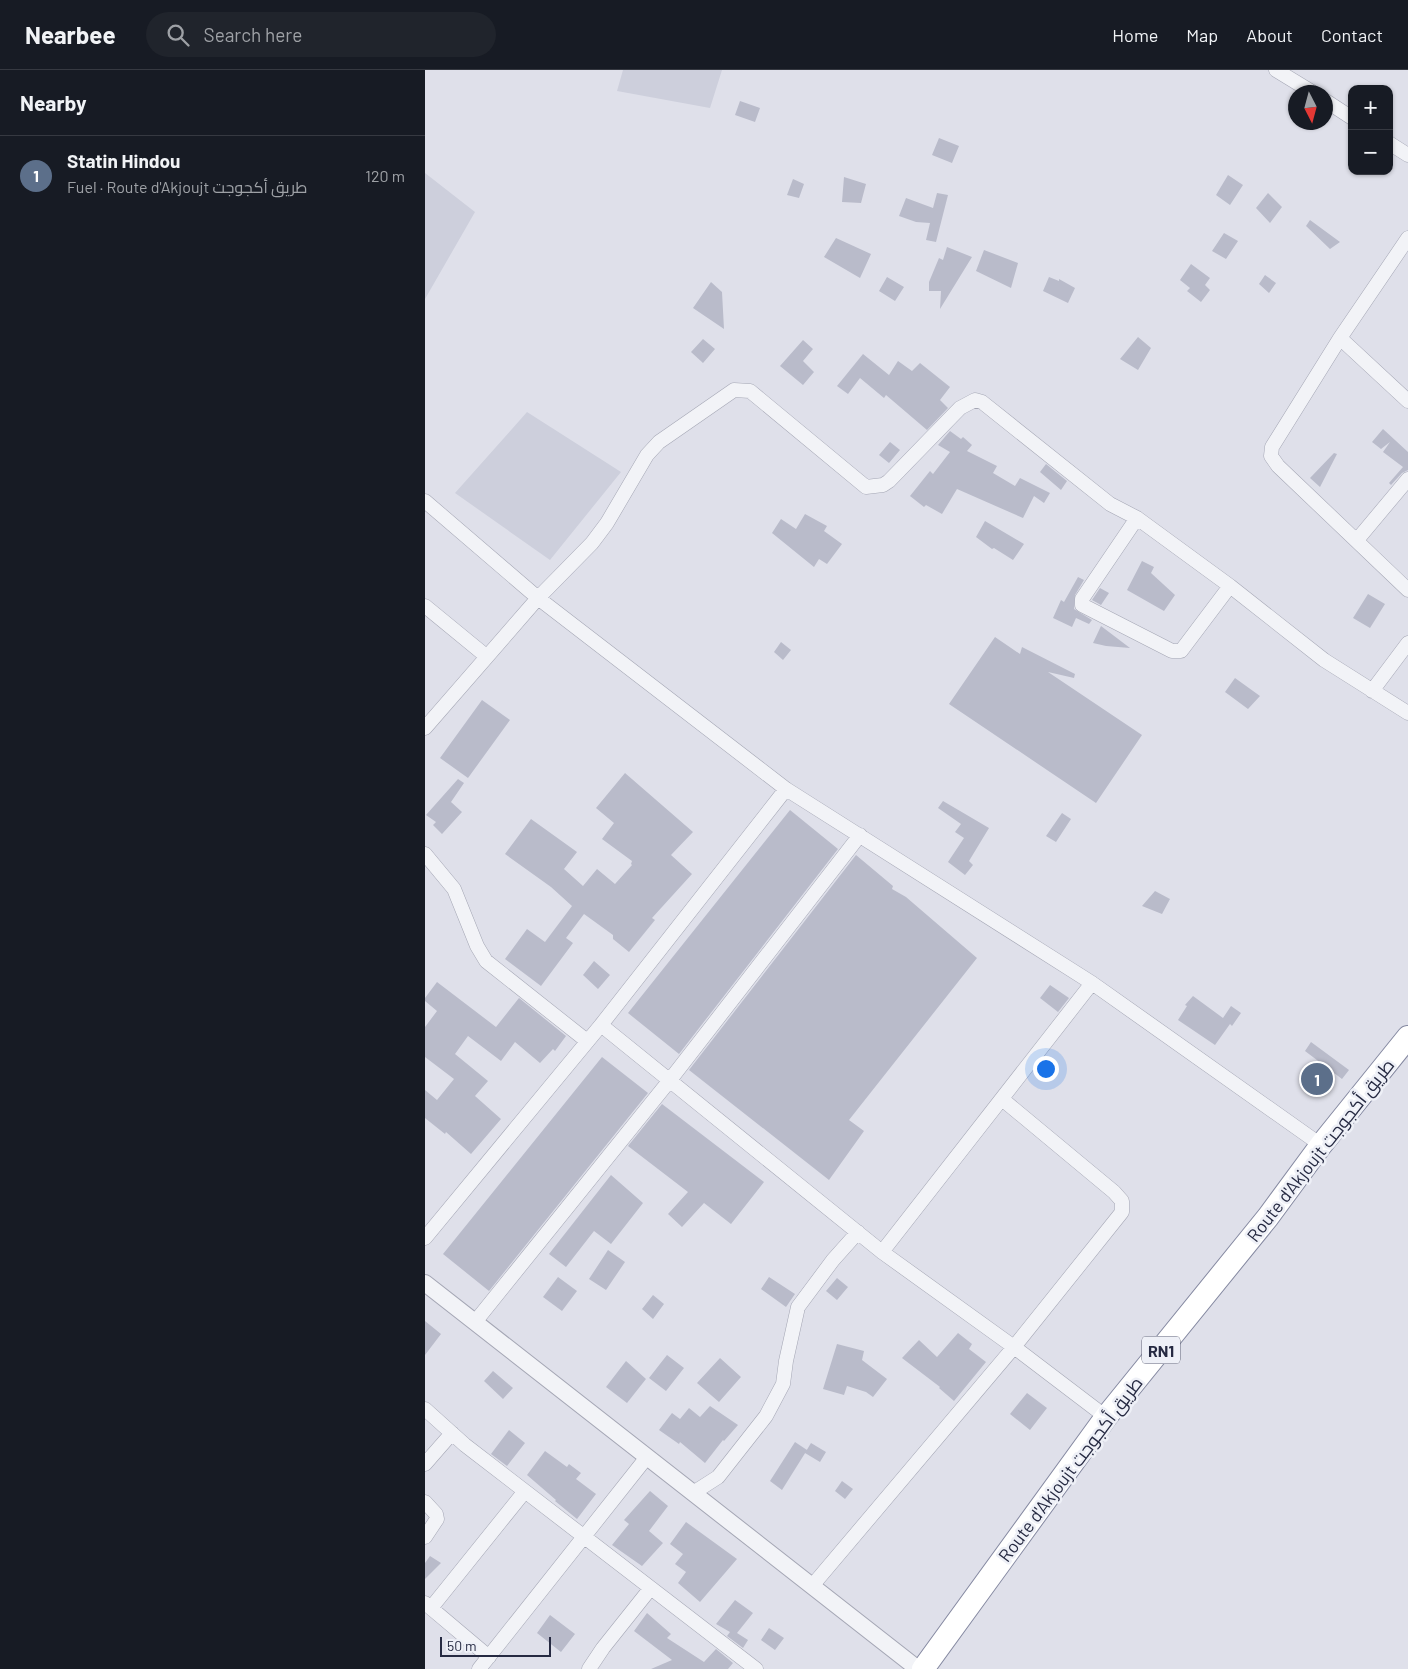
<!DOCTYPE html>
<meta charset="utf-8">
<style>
:root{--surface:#171b24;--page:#20242c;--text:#f1f3f6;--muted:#9ea1a6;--line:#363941;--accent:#7c3aed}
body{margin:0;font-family:Barlow,Cairo,sans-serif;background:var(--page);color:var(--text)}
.controls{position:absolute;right:15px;top:15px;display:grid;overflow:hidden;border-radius:10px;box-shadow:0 1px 4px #0004}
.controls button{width:45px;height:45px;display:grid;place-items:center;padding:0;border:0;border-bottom:1px solid var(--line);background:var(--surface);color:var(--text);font:25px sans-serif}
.compass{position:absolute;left:863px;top:15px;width:45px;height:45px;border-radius:50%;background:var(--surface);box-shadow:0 1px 4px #0004;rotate:174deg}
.scale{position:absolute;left:15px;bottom:12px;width:111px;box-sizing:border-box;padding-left:5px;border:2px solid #262a42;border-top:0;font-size:14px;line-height:18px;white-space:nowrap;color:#262a42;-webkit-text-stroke:4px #eef0f7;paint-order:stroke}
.you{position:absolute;left:620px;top:998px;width:18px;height:18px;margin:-12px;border:4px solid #fff;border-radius:50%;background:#1a73e8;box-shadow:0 0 0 8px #1a73e833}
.badge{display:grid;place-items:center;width:32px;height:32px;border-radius:50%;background:var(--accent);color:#fff;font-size:16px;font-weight:700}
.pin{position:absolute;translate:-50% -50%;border:2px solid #fff;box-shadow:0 1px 5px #0006}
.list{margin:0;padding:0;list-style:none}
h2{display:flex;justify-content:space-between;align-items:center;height:65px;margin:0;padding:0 20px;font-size:21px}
h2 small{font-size:16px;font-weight:400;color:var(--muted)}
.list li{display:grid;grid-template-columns:32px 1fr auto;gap:15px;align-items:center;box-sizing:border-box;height:80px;padding:0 20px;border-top:1px solid var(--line)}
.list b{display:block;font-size:19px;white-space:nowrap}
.list p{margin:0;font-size:16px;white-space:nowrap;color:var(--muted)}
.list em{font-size:16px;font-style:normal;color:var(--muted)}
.icon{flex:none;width:28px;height:28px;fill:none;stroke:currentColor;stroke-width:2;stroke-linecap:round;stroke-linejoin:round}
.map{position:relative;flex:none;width:983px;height:1599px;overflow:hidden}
header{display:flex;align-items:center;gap:30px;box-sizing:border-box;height:70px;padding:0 25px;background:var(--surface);border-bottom:1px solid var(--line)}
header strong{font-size:24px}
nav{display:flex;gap:28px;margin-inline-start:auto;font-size:18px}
.search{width:350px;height:45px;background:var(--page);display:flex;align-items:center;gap:12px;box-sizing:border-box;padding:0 18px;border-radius:28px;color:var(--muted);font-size:19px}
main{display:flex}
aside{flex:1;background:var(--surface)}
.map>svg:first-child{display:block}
</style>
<header>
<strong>Nearbee</strong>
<div class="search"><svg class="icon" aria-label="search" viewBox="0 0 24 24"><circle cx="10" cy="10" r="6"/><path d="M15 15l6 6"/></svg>Search here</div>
<nav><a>Home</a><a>Map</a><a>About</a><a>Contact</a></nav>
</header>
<main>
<aside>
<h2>Nearby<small></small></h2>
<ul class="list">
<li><span class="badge" style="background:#5c6f8a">1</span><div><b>Statin Hindou</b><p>Fuel · Route d'Akjoujt طريق أكجوجت</p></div><em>120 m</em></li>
</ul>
</aside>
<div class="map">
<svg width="983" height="1599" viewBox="0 0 983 1599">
<rect width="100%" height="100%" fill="#dfe0ea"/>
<path fill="#cdcfdc" d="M198 0H297L285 38 192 21Z
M0 103 50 142 0 229Z
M102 342 196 402 125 490 30 423Z"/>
<path fill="#b9bbca" d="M315 31 335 38 330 52 310 45Z
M514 68 534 76 527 93 507 85Z
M803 105 818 115 805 135 791 125Z
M419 107 441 114 436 133 417 132Z
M368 109 379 114 374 128 362 125Z
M512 123 523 125 511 172 501 170 505 153 491 152 474 146 481 128 508 138Z
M843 123 857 137 845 153 831 138Z
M885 150 915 172 905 179 881 156Z
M799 163 813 171 801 189 787 181Z
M411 168 446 184 435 208 399 187Z
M522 177 547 187 515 239 516 221H504V212L514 188 518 190Z
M559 180 593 193 586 218 551 201Z
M766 194 785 208 780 215 785 220 776 232 762 221 765 218 755 210Z
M840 205 851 213 844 223 834 214Z
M462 207 479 217 470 231 454 221Z
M624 207 634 211V209L650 218 643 233 618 221Z
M286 212 297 222 299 259 268 238Z
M713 267 726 278 713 300 695 289Z
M278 269 290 279 278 293 266 282Z
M378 270 388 279 378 291 389 302 378 315 355 296Z
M438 284 464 305 473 291 487 301 495 293 525 317 515 330 523 338 502 360 461 325 459 328 435 308 423 324 412 316Z
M958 359 983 382V400L977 403 966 415 964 413 978 397 958 382 965 372 956 379 947 372Z
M525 361 536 369 538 367 547 375 542 381 572 396 568 403 590 416 595 408 625 423 619 433 609 426 598 448 532 419 517 444 501 435 499 437 485 426 505 401 508 404 525 382 513 375Z
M465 372 475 380 464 393 454 385Z
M909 383 912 384 895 417 885 408Z
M621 394 642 411 636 420 615 402Z
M380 444 402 456 399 461 417 474 402 494 394 489 389 497 347 463 356 449 371 459Z
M560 451 599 474 588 490 569 478 567 479 551 467Z
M717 491 729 497 726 503 750 525 739 541 702 520Z
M653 507 659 510 650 525 649 539 667 550 664 554 651 548 647 557 628 548 636 530 639 532Z
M675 518 684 523 676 535 667 530Z
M943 524 960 534 945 558 928 548Z
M676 556 705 578 681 576 668 573Z
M570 567 595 584 597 577 650 604 649 608 623 602 717 665 671 733 524 634Z
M356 572 366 580 358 590 349 582Z
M810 608 835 626 823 639 800 622Z
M57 630 85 650 43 708 15 688Z
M200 703 268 762 246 785 267 804 227 848 230 850 204 882 188 869V865L159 844 141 868 148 873 116 916 80 889 102 859 120 872 147 836 126 817 80 784 106 749 152 782 139 799 158 816 172 799 190 814 207 795 206 794 207 791 177 769 189 753 171 738Z
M33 709 39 713 26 732 37 742 17 764 8 755 11 752 1 745Z
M518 731 564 758 544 791 548 795 540 805 523 792 539 768 530 762 536 754 513 738Z
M365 740 413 779 254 984 203 943Z
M637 743 646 749 631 772 621 766Z
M431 785 468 816 467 819 481 827 552 888 424 1050 439 1061 404 1110 264 1000Z
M730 821 745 829 737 844 717 836Z
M169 891 185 905 173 919 158 905Z
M12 912 71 957 94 928 141 966 130 981 128 979 115 993 90 972 76 991 43 966 30 984 63 1011 50 1026 76 1049 46 1084 21 1062 20 1064 0 1048V1020L12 1030 29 1009 0 987V957L12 941 0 931V928Z
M625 915 644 928 633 942 615 928Z
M768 926 798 948 806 936 816 943 807 956 805 954 790 975 753 950 762 936 760 935Z
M886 972 924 1000 917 1009 880 981Z
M177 987 223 1023 64 1221 18 1184Z
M237 1034 339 1112 306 1154 279 1133 257 1157 243 1144 263 1122 203 1076Z
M186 1105 218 1133 186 1174 169 1161 141 1197 124 1184Z
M183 1180 200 1192 181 1220 164 1209Z
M133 1207 152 1221 137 1241 118 1227Z
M344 1207 370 1224 361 1237 336 1219Z
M412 1208 423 1217 412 1230 401 1221Z
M228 1225 239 1234 228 1249 217 1239Z
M0 1251 16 1264 0 1285Z
M533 1263 547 1274 544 1279 561 1292 529 1331 514 1318 515 1317 477 1288 494 1270 512 1287Z
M412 1274 439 1281 437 1290 462 1309 448 1327 441 1322 422 1316 419 1325 398 1319Z
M242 1285 259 1298 241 1321 224 1308Z
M295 1288 316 1307 294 1332 272 1313Z
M201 1291 221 1309 202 1333 181 1317Z
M68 1301 88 1318 78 1329 59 1311Z
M602 1323 622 1338 605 1360 585 1344Z
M285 1336 313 1355 299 1371 298 1370 280 1393 255 1372 254 1374 234 1360 247 1343 255 1349 264 1338 275 1347Z
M84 1360 100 1373 82 1396 66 1384Z
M370 1372 382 1380 357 1420 345 1411Z
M386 1373 401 1382 395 1392 380 1383Z
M120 1381 142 1397 144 1394 156 1403 151 1409 171 1424 152 1449 130 1431 131 1430 102 1405Z
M417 1411 428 1419 420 1429 410 1421Z
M225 1421 243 1436 224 1461 238 1473 217 1496 187 1475 204 1454 199 1450Z
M261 1452 312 1489 275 1532 253 1513 261 1502 250 1494 258 1484 245 1474Z
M5 1486 16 1493 0 1509V1493Z
M310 1530 328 1543 312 1563 323 1570 318 1578 302 1566 305 1562 291 1554Z
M222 1543 246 1564 242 1568 279 1592 291 1579 308 1593 303 1599H226L247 1590 209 1561Z
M125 1545 150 1564 136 1582 112 1563Z
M344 1558 359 1568 350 1580 336 1570Z"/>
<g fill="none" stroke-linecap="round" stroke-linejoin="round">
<defs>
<path id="minor" d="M851 0 887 22
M901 31 927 48
M964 73 983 85
M983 168 915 268 847 377 846 386 853 396 983 520
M915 268 983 331
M0 431 113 528 361 719 667 913 896 1075
M712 448 657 529V535L747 581H756L805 516
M932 470 983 409
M0 536 61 586
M947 621 983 573
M0 658 113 528 167 473 182 453 222 385 234 372 309 320 325 321 441 417 458 415 464 411 535 338 550 330 557 332 685 434 712 448 805 516 899 590 983 643
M0 784 29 819 52 876 61 891 162 971
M176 955 457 1182 589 1277 681 1347
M0 1168 176 955 361 719
M457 1182 667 913
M50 1252 245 1010 435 765
M0 1339 40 1375 331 1599
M0 1394 27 1363
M268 1423 293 1407 341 1346 358 1314 361 1291 373 1237 408 1190 433 1162
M0 1432 11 1444 12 1449 0 1467
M387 1516 589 1277 697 1142V1131L689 1122 577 1029
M0 1533 64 1587
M6 1538 100 1421
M54 1599 222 1387
M164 1599 178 1578 225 1519"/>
<path id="tertiary" d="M0 1213 493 1599"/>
<path id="trunk" d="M498 1599 681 1347 843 1147 896 1075 983 967"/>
</defs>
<use href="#minor" stroke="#a4a6b4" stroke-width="15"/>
<use href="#tertiary" stroke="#a4a6b4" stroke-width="18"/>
<use href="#trunk" stroke="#8589a1" stroke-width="24"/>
<use href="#minor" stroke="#f2f3f7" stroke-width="14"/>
<use href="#tertiary" stroke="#f2f3f7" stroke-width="16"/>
<use href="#trunk" stroke="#fff" stroke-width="22"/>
</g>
<g text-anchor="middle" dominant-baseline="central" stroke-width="5" stroke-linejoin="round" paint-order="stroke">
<rect fill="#eef0f7" stroke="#626578" stroke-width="1" x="717" y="1266.5" width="38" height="27" rx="4"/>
<g font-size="16" font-weight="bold" fill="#262a42">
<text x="736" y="1280">RN1</text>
</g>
<g font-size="18" fill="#262a42" stroke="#eef0f7">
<text transform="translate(895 1080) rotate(-52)">Route d'Akjoujt طريق أكجوجت</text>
<text transform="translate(645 1399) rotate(-53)">Route d'Akjoujt طريق أكجوجت</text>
</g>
</g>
</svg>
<div class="controls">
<button>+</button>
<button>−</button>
</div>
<svg class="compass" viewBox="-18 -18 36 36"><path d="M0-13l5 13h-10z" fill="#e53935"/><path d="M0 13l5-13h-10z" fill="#9ea1a6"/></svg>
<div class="scale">50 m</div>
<div class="you"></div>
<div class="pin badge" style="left:892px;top:1009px;background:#5c6f8a">1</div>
</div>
</main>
